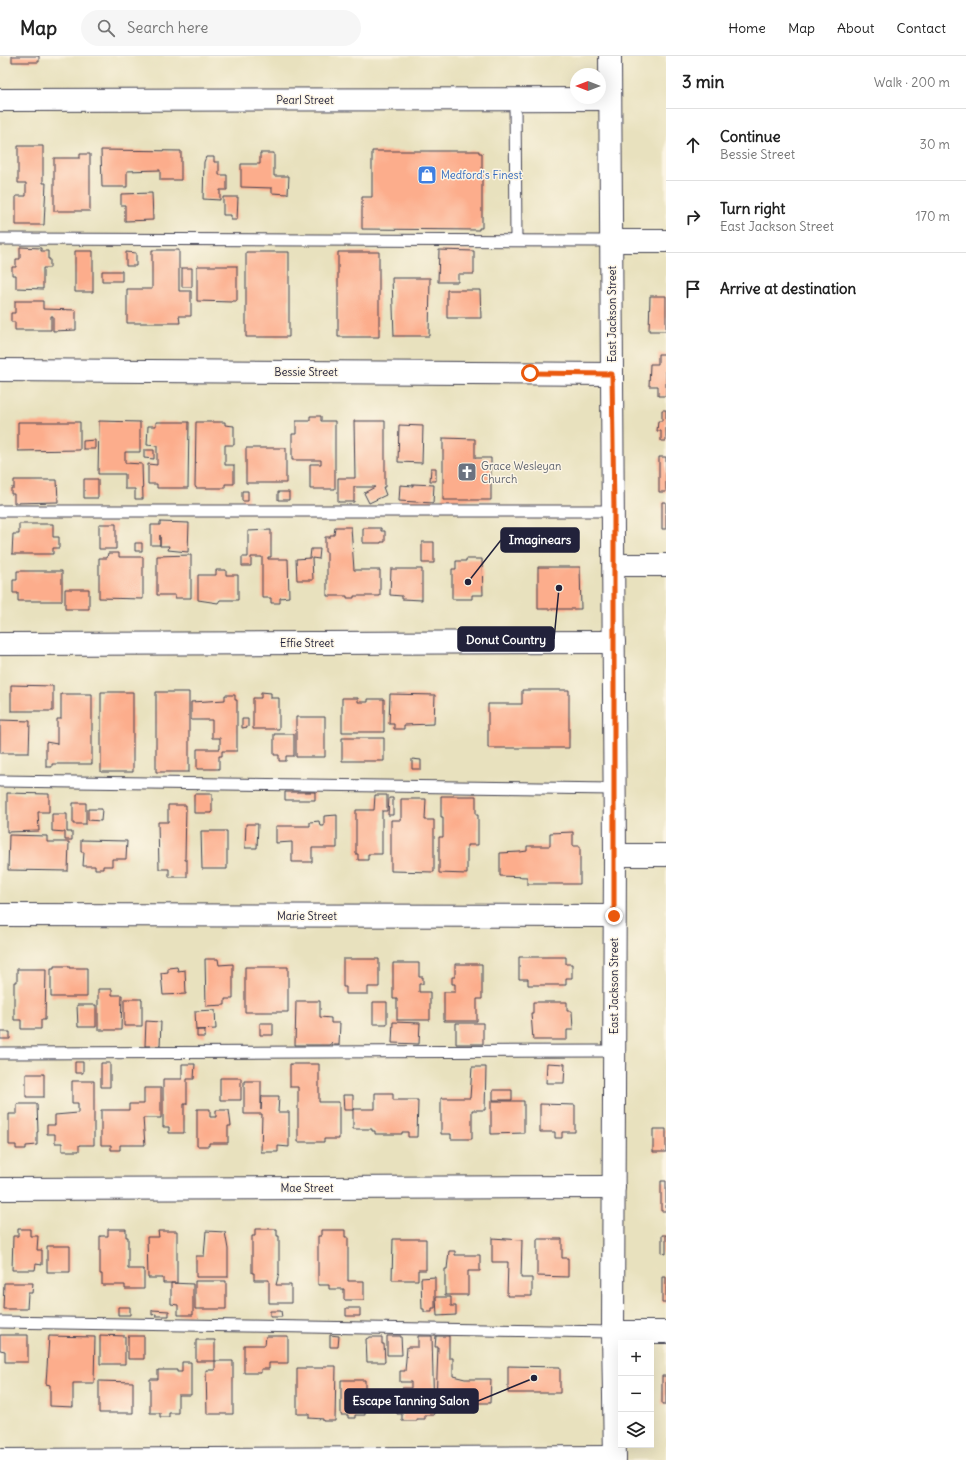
<!DOCTYPE html>
<meta charset="utf-8">
<style>
:root{--surface:#fff;--page:#f6f6f6;--text:#222;--muted:#767676;--line:#e0e0e0}
body{margin:0;font-family:Delius,sans-serif;background:var(--page);color:var(--text)}
.controls{position:absolute;right:12px;bottom:12px;display:grid;overflow:hidden;border-radius:0px;box-shadow:0 4px 16px #0002}
.controls button{width:36px;height:36px;display:grid;place-items:center;padding:0;border:0;border-bottom:1px solid var(--line);background:var(--surface);color:var(--text);font:20px sans-serif}
.compass{position:absolute;left:570px;top:12px;width:36px;height:36px;border-radius:50%;background:var(--surface);box-shadow:0 4px 16px #0002;rotate:270deg}
.stop{position:absolute;width:12px;height:12px;margin:-9px;border:3px solid #ea580c;border-radius:50%;background:#fff}
.stop.end{background:#ea580c;border-color:#fff;box-shadow:0 1px 4px #0008}
.list{margin:0;padding:0;list-style:none}
h2{display:flex;justify-content:space-between;align-items:center;height:52px;margin:0;padding:0 16px;font-size:17px}
h2 small{font-size:13px;font-weight:400;color:var(--muted)}
.list li{display:grid;grid-template-columns:26px 1fr auto;gap:12px;align-items:center;box-sizing:border-box;height:72px;padding:0 16px;border-top:1px solid var(--line)}
.list b{display:block;font-size:15px;white-space:nowrap}
.list p{margin:0;font-size:13px;white-space:nowrap;color:var(--muted)}
.list em{font-size:13px;font-style:normal;color:var(--muted)}
.icon{flex:none;width:22px;height:22px;fill:none;stroke:currentColor;stroke-width:2;stroke-linecap:round;stroke-linejoin:round}
.map{position:relative;flex:none;width:666px;height:1404px;overflow:hidden}
header{display:flex;align-items:center;gap:24px;box-sizing:border-box;height:56px;padding:0 20px;background:var(--surface);border-bottom:1px solid var(--line)}
header strong{font-size:19px}
nav{display:flex;gap:22px;margin-inline-start:auto;font-size:14px}
.search{width:280px;height:36px;background:var(--page);display:flex;align-items:center;gap:10px;box-sizing:border-box;padding:0 14px;border-radius:22px;color:var(--muted);font-size:15px}
main{display:flex}
aside{flex:1;background:var(--surface)}
.map>svg:first-child{display:block}
</style>
<header>
<strong>Map</strong>
<div class="search"><svg class="icon" aria-label="search" viewBox="0 0 24 24"><circle cx="10" cy="10" r="6"/><path d="M15 15l6 6"/></svg>Search here</div>
<nav><a>Home</a><a>Map</a><a>About</a><a>Contact</a></nav>
</header>
<main>
<div class="map">
<svg width="666" height="1404" viewBox="0 0 666 1404">
<rect width="100%" height="100%" fill="#fcf5e5"/>
<filter id="ink" filterUnits="userSpaceOnUse"><feTurbulence type="fractalNoise" baseFrequency=".025" numOctaves="2"/><feDisplacementMap in="SourceGraphic" scale="8" xChannelSelector="R" yChannelSelector="G"/><feConvolveMatrix kernelMatrix="1 2 1 2 8 2 1 2 1" color-interpolation-filters="sRGB"/></filter>
<filter id="wash" filterUnits="userSpaceOnUse"><feTurbulence type="fractalNoise" baseFrequency=".012" numOctaves="4" result="noise"/><feDisplacementMap in="SourceGraphic" scale="16" xChannelSelector="R" yChannelSelector="G"/><feGaussianBlur stdDeviation="0.9" result="paint"/><feColorMatrix in="noise" values="0 0 0 0 0 0 0 0 0 0 0 0 0 0 0 0 0 1.4 0 .05"/><feComposite in="paint" operator="in"/></filter>
<g filter="url(#wash)">
<rect width="100%" height="100%" fill="#e8e1be"/>
<g id="blocks">
<path fill="#fcad8c" d="M12 0H39V6H12Z
M18 90H43V127H46L44 169H16V140H26V127H18Z
M101 94 181 95V124H160V114L127 115V131H102Z
M372 95H479V97H482V172H479V174L362 173V141H372Z
M260 97H274V120H289L288 138 272 137V132L241 131V108H260Z
M80 98H90V155H54V102H80Z
M206 101H214V106H219V119H227V134H220V144L203 143 204 106Z
M152 137 153 164 125 165V149H121V138Z
M223 141H238L237 164H231V159H223Z
M20 191 41 192V195H48V203H50V212H43V233L16 232V219H12V211H16V203H20Z
M152 194H179V235H191V260H179L180 267H127V233H152Z
M439 194 474 195V218H458V226H438Z
M75 195H93V236H75Z
M126 196 136 197V210H126Z
M246 196H289V281H246Z
M338 196H379V281H338Z
M197 210H237V245H232V246L197 245Z
M182 212H192V231H182Z
M102 215H122V225H102Z
M392 222H430L429 280H394Z
M447 234H480L481 262H447Z
M650 240H666V275H649Z
M15 245H43V253L76 254V274L53 275V260H51V274H15V266H11V257H15Z
M658 298H666V340H658V330H649L650 308H658Z
M662 354H666V385H661V375H657L658 365H662Z
M310 360H321V365H335V433H310V408H321V404H292V378H296V365H310Z
M99 365 140 366V396H125V407L142 408 143 443H135V433H125V418H98Z
M354 365H385V431H383L386 439 369 447 364 437 375 431H354V446H338V422H355Z
M18 366H80V394L18 395Z
M156 366H189L188 432H157V428H148V408L157 409V390L147 389 148 370H156Z
M196 366H225V369L234 370V389H225V409H234V428H225V432H196L195 430Z
M399 369 423 370 422 407 398 406Z
M443 382 475 383V402H491V444H443Z
M95 384V393H83V385Z
M246 392H286V427H246Z
M144 394H154V403L144 402Z
M659 401H666V436H659Z
M431 412H436V425H430Z
M84 423H98V442H84Z
M14 424H57L58 446 14 447V438H11V432H14Z
M413 428 434 429 433 447 399 445 400 429 413 430Z
M242 435H248V445H242Z
M278 436H289V444H278Z
M662 446H666V473H662Z
M160 466 189 467 188 496 168 494 169 490H160V479V489H151V469H160Z
M19 468H53V481H59V492H53V498H12L13 478H19Z
M99 468H116V493H99Z
M335 471H351L354 514H380V540H354V542H347V540H327V496H325V481H330V479H334Z
M363 472H381V475H385V486H381V487H363Z
M271 474V501H268V503H288L289 541 280 542V547H271V542H262V501H251V510H242V501H248V475Z
M422 486H434V507H422Z
M135 487H142V495H135Z
M311 493H320L319 503 312 502 313 524H297L296 503 310 502Z
M108 497H119V501H143V543L99 542V502H107Z
M191 499V542H175V539H157V500Z
M466 503H482L483 539H472V543H452V513H456V505H466Z
M538 511H580L581 553H538Z
M391 513H422V544L402 543V540L390 539Z
M216 514H226V519H238V544H220L218 547 198 544V519H216Z
M17 515H62V545H18V537H13V524H17Z
M65 533H89V553H65Z
M11 629 53 630V655H11Z
M522 634H569V692H488V648H522Z
M101 636H133V716H101Z
M156 636H189V716H156Z
M261 636 271 637V642H279V673H253V642H261Z
M61 638H92V708H52V711H46V686L57 688V663H61Z
M390 638 435 639 434 668 404 669V673H394V668H389Z
M225 639H235V644H237V695H222V700H219V713H197V693H220V682H212V664H191V646L225 644Z
M342 642H358V646H368V643H384V676H342Z
M296 661H325V701H296Z
M242 663H248V671L242 672Z
M0 664 30 665 29 697H0Z
M274 678H294V700H286V705H279V699H274Z
M342 682H384V705H342Z
M412 703 421 704V713H412Z
M285 736H315V744H285Z
M7 737 49 738V756H38L39 775 7 776Z
M194 738H212V757H194Z
M375 739H387V755H382V798H368V804H358V798H356V754H374Z
M441 740H476V759H478V789H467V818L439 817V781H443V761H441Z
M389 742H393V759H388Z
M401 743H426L425 764H434V816L391 815V764H401Z
M73 747H86V768H73Z
M168 749H186L185 804H187V821H169V813H159L158 766H168Z
M88 753H102L101 765 88 764Z
M52 758H67V776H72V784H65V776L52 775Z
M337 759V792H312V806H292V786L276 787V770H310V766L319 765 320 770H324V760Z
M246 768H258L257 792H245Z
M201 775H227V813H202Z
M573 776V790H580V828H527V821L500 820V797L520 796 527 795V790H550V777Z
M9 779 47 780V786H69L68 815 8 814Z
M81 784 127 785 126 803H112V810H103V813H95V810H83L84 796H81Z
M519 901H566V908H572V922H566V929H528V923H519Z
M205 903H218L219 909 233 908V943H225V949L206 950Z
M343 903H379V931H368V938H346V931H343Z
M393 907H419V921H423V928H419V936H430V964H397V943H393Z
M455 908H482V943H477V965H444V936H455V928H452V921H455Z
M54 910H69V912H87V941H51V912H54Z
M177 911 178 915 185 914 186 938 163 939 161 917 168 916V912Z
M245 911H288V956H245Z
M17 913H46L45 964H41V973H21V964H14V926H17Z
M98 933H112V939H122L121 974H98Z
M124 943H142V970H124Z
M296 945H320V961L331 962V967H340L339 989H332V986L330 989H295Z
M373 946H387V968H373Z
M533 946H567V955H572L573 974H567V984H533L531 957H533Z
M77 949H96V971H78Z
M215 954 216 973 196 974 195 955Z
M146 965 161 966 160 990H145Z
M393 966 420 967 419 988 392 987Z
M260 967H273V979H260Z
M456 967H483V988H456Z
M197 974H205V981H197Z
M0 976H10V983H0Z
M75 1006H83V1017H75Z
M101 1007H110V1031H101Z
M547 1007 565 1008 564 1027H546Z
M182 1008H195L194 1023H187V1048H184V1077H169V1071H163V1023H182Z
M290 1008H319V1046H339V1083H324V1086H298V1031H290Z
M472 1011H486L485 1054H472V1083H451V1078H441V1042H470Z
M26 1018H44V1041H26Z
M220 1022H241V1044H220Z
M72 1025H94V1089H79V1095H62V1087H55V1078H47V1069H55V1059L78 1057V1047H72Z
M244 1025H261V1054L262 1040H279L278 1056H289V1091L278 1090V1096H261L262 1058H244Z
M144 1032H161V1062H143L145 1089H120V1094H111V1089H101V1054H129V1048H144Z
M493 1034H512V1044H493Z
M375 1037H393V1044H418L417 1081H408V1076H402V1078H375V1075H372V1073H353V1053H375Z
M343 1039H353V1054H344Z
M491 1045H524V1077L491 1078Z
M17 1048H37L38 1076H37V1089L26 1090V1093H16V1089H9V1058H17Z
M540 1048 575 1049V1076H562V1082H555V1076H540Z
M197 1053H210V1061H216V1054H229L231 1070H228V1087H209V1090H197Z
M653 1073H666V1096H653Z
M661 1125H666V1155H661Z
M18 1173H30V1180H38L37 1194H42V1209L36 1208 35 1214H12L13 1180H18Z
M108 1173H126V1181H128V1213H144V1233H125V1229H102V1218H100V1180H108Z
M255 1173H277V1180H279V1217L276 1229H291V1247H269V1224H254V1217H252V1180H255Z
M321 1174H345V1181H348V1225H364V1244H344V1233H329V1229H318V1180H321Z
M158 1175H177V1227H163V1222H148L147 1181H159Z
M206 1175 225 1176 228 1193V1221H196V1200H204Z
M662 1179H666V1198L662 1197Z
M492 1182 522 1184 521 1222H532V1240H507L508 1206H492Z
M393 1183H426V1214H418V1224H392Z
M537 1183H562V1202H568V1221L537 1220Z
M47 1190H70V1216H47Z
M449 1195H455V1199H480V1215H468V1239H445V1213H447Z
M435 1221V1252H432V1256H424V1253H422L421 1222Z
M662 1221H666V1247H662Z
M195 1225H226V1253H195Z
M4 1227H33L32 1237H28L27 1253H3Z
M171 1227 193 1228V1259H178V1249L171 1248Z
M436 1241H451V1250H456V1259L437 1260Z
M118 1251H130V1259H118Z
M346 1252H360V1260H346Z
M152 1254 169 1255V1260H156V1258L152 1259Z
M270 1255H281L282 1261H270Z
M0 1279H28V1306H5V1295L0 1294Z
M100 1279 125 1280V1308H100Z
M330 1279 339 1280 338 1291H330Z
M49 1280 95 1281 94 1327H73V1351L50 1350V1329L46 1328Z
M128 1280H144V1303H128Z
M266 1280H288V1307H269V1313H261V1317H244V1289H265Z
M387 1280H401L402 1299H387Z
M418 1280H432L434 1359H425V1363H417V1365H402V1358H397V1344H402V1332H411V1326H400V1315H405L407 1291H418Z
M436 1280H449V1302H453V1320L465 1323H491L490 1347H474V1349H462V1347H436L438 1291H435Z
M370 1281H382V1288H384L385 1306H367L366 1283Z
M196 1284H215V1305H196Z
M215 1305H233V1358H207L206 1314H215Z
M182 1306H191V1339H178V1357H169V1361H160V1357H150V1323H158V1314H177V1316H182Z
M323 1310H336L335 1365H323V1363L309 1362V1358H297V1312H323Z
M508 1310 560 1311V1337H508Z
M662 1320H666V1348H662Z
M341 1324H365V1359H355V1362H348V1359H341Z
M99 1325 133 1326V1357H99Z"/>
</g>
</g>
<g filter="url(#ink)">
<use href="#blocks" fill-opacity="0" stroke="#403f4f" stroke-width="1"/>
<g fill="none" stroke-linecap="round" stroke-linejoin="round">
<defs>
<path id="service" d="M515 44 516 185
M0 183 612 185
M0 455H614
M0 725 614 733
M0 997 615 995
M0 1266 613 1276"/>
<path id="minor" d="M0 44 610 43
M612 185H666
M0 314 612 318
M614 509H666
M0 588 614 586
M615 799H666
M0 859 614 860
M0 1133 614 1131
M613 1276H666
M0 1404 615 1401"/>
<path id="tertiary" d="M610 0 615 799 613 1276 615 1404"/>
</defs>
<use href="#service" stroke="#403f4f" stroke-width="13"/>
<use href="#minor" stroke="#403f4f" stroke-width="24"/>
<use href="#tertiary" stroke="#403f4f" stroke-width="24"/>
<use href="#service" stroke="#fff" stroke-width="11"/>
<use href="#minor" stroke="#fff" stroke-width="22"/>
<use href="#tertiary" stroke="#fff" stroke-width="22"/>
</g>
</g>
<g fill="none" stroke-linecap="round" stroke-linejoin="round" filter="url(#ink)">
<path stroke="#ea580c" stroke-width="5" d="M530 317 612 318 614 455V860"/>
</g>
<defs>
<symbol id="shop-square" viewBox="-11 -11 22 22"><rect x="-9" y="-9" width="18" height="18" rx="4" fill="#3f7fe0" stroke="#fcf5e5"/><path d="M-5-2.5h2.3a2.7 3.5 0 0 1 5.4 0H5L5.5 6h-11ZM-1.5-2.5h3a1.5 2.3 0 0 0-3 0Z" fill="#fff"/></symbol>
<symbol id="church-square" viewBox="-11 -11 22 22"><rect x="-9" y="-9" width="18" height="18" rx="4" fill="#6b7280" stroke="#fcf5e5"/><path d="M-1.2-6h2.4v3.5h3.3v2.4h-3.3V6h-2.4V-.1h-3.3v-2.4h3.3Z" fill="#fff"/></symbol>
</defs>
<g fill-rule="evenodd">
<use href="#shop-square" x="416" y="108" width="22" height="22"/>
<use href="#church-square" x="456" y="405" width="22" height="22"/>
</g>
<g text-anchor="middle" dominant-baseline="central" stroke-width="3" stroke-linejoin="round" paint-order="stroke">
<g font-size="11" fill="#22223b" stroke="#fcf5e5">
<text x="305" y="44">Pearl Street</text>
<text transform="translate(612 258) rotate(-90)">East Jackson Street</text>
<text x="306" y="316">Bessie Street</text>
<text x="307" y="587">Effie Street</text>
<text x="307" y="860">Marie Street</text>
<text transform="translate(614 930) rotate(-90)">East Jackson Street</text>
<text x="307" y="1132">Mae Street</text>
</g>
<g font-size="11" fill="#366cbe" stroke="#fcf5e5" text-anchor="start">
<text x="441" y="119">Medford's Finest</text>
</g>
<g font-size="11" fill="#5b616d" stroke="#fcf5e5" text-anchor="start">
<text x="481" y="410">Grace Wesleyan<tspan x="481" dy="13">Church</tspan></text>
</g>
</g>
<path fill="none" stroke="#22223b" stroke-width="1.5" d="M468 526L501 484M559 532L554 583M534 1322L478 1345"/>
<g fill="#22223b" stroke="#fcf5e5" stroke-width="1.5">
<circle cx="468" cy="526" r="4"/>
<circle cx="559" cy="532" r="4"/>
<circle cx="534" cy="1322" r="4"/>
</g>
<g fill="#22223b" stroke="#22223b" stroke-width="1.5">
<rect x="501" y="472" width="78" height="24" rx="4"/>
<rect x="458" y="571" width="96" height="24" rx="4"/>
<rect x="345" y="1333" width="133" height="24" rx="4"/>
</g>
<g font-size="12" text-anchor="middle" font-weight="bold" fill="#fff">
<text x="540" y="488">Imaginears</text>
<text x="506" y="588">Donut Country</text>
<text x="411" y="1349">Escape Tanning Salon</text>
</g>
</svg>
<div class="controls">
<button>+</button>
<button>−</button>
<button><svg class="icon" aria-label="layers" viewBox="0 0 24 24"><path d="M12 4l9 5-9 5-9-5zM3 14l9 5 9-5"/></svg></button>
</div>
<svg class="compass" viewBox="-18 -18 36 36"><path d="M0-13l5 13h-10z" fill="#e53935"/><path d="M0 13l5-13h-10z" fill="#767676"/></svg>
<div class="stop" style="left:530px;top:317px"></div>
<div class="stop end" style="left:614px;top:860px"></div>
</div>
<aside>
<h2>3 min<small>Walk · 200 m</small></h2>
<ul class="list">
<li><svg class="icon" aria-label="ahead" viewBox="0 0 24 24"><path d="M12 20V5M6 11l6-6 6 6"/></svg><div><b>Continue</b><p>Bessie Street</p></div><em>30 m</em></li>
<li><svg class="icon" aria-label="right" viewBox="0 0 24 24"><path d="M7 20v-9h11M14 6l5 5-5 5"/></svg><div><b>Turn right</b><p>East Jackson Street</p></div><em>170 m</em></li>
<li><svg class="icon" aria-label="arrive" viewBox="0 0 24 24"><path d="M6 21V4h12l-3 4 3 4H6"/></svg><div><b>Arrive at destination</b></div></li>
</ul>
</aside>
</main>
